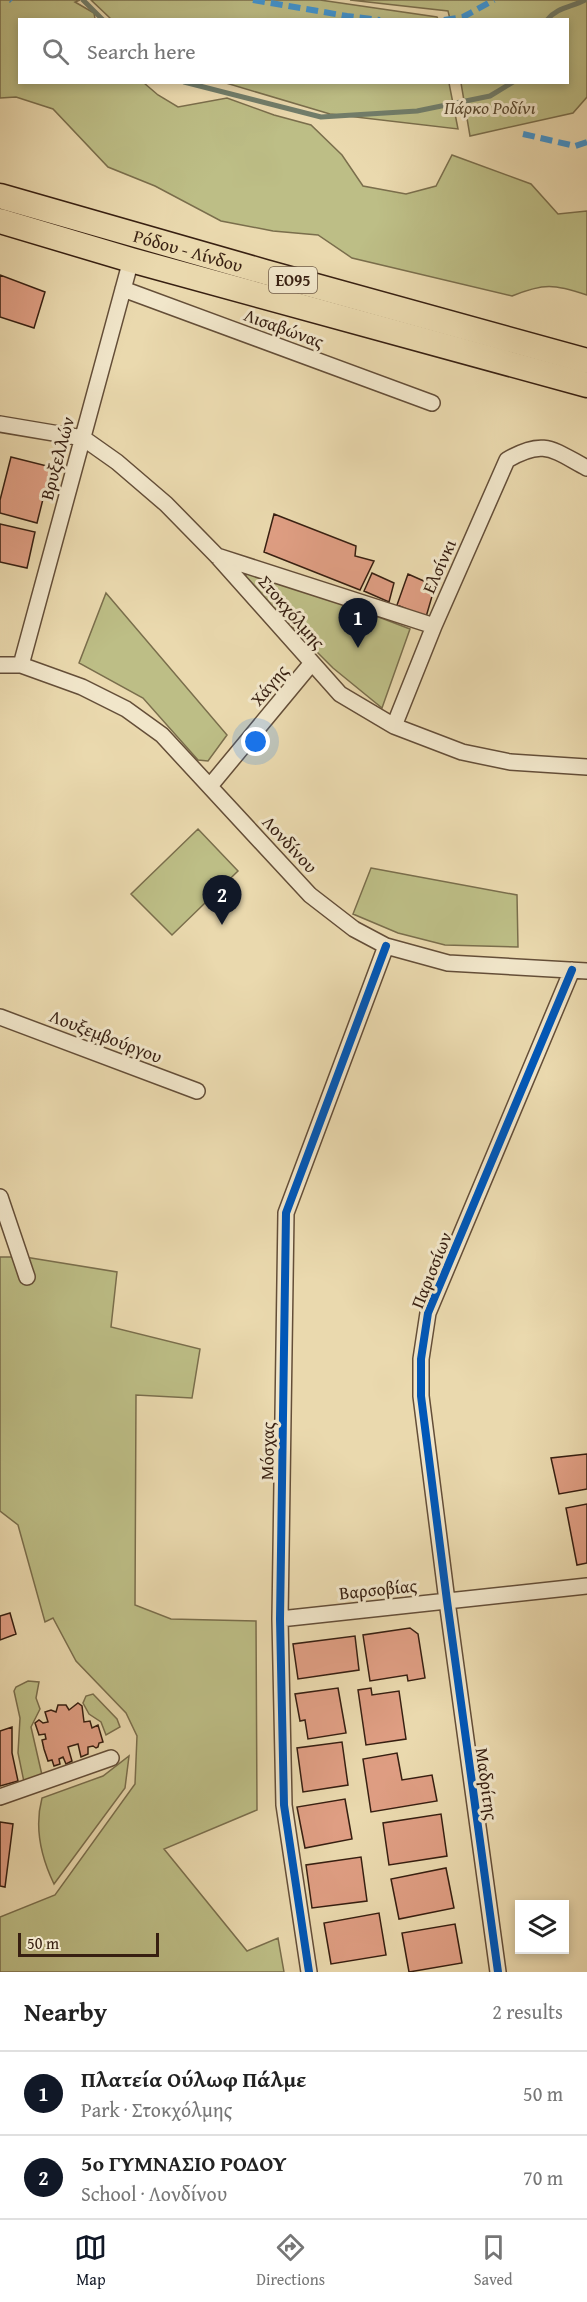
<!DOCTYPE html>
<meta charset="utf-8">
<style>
:root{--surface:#fff;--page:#f6f6f6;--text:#222;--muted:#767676;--line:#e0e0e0;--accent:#111827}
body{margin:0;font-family:"Gentium Book Plus",serif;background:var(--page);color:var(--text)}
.controls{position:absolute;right:18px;bottom:18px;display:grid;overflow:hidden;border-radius:0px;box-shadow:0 3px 9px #0003}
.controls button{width:54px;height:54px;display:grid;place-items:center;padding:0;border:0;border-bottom:2px solid var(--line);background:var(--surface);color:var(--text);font:30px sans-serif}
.scale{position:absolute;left:18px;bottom:15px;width:141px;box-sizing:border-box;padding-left:6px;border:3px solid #371f11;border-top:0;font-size:16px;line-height:21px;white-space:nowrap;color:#371f11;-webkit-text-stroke:4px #f1e6ca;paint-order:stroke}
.you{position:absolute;left:256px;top:742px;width:21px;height:21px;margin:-15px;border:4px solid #fff;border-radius:50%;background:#1a73e8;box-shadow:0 0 0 9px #1a73e833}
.badge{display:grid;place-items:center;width:39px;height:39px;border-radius:50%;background:var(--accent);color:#fff;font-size:20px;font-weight:700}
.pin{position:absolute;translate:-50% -50px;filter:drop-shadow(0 2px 3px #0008)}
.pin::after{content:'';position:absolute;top:32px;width:21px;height:18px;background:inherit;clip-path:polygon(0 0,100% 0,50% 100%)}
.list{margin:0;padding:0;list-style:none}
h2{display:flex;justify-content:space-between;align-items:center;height:78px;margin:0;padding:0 24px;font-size:26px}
h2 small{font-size:20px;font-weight:400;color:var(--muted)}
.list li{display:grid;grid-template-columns:39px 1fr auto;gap:18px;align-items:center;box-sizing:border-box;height:84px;padding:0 24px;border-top:2px solid var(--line)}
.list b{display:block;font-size:22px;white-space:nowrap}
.list p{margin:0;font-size:20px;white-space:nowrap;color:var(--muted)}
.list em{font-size:20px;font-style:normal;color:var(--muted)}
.icon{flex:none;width:33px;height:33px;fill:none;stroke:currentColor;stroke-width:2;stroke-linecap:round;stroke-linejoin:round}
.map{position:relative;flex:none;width:587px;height:1972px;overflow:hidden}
.search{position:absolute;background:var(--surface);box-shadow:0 3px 9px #0003;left:18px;right:18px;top:18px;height:66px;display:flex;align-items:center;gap:15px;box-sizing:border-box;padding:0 21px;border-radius:0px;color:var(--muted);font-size:22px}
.sheet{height:246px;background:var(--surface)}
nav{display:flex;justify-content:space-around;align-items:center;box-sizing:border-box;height:84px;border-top:2px solid var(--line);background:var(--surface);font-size:16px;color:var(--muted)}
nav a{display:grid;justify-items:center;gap:3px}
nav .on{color:var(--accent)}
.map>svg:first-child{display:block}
</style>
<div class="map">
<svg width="587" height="1972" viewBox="0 0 587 1972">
<rect width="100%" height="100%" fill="#ead9ae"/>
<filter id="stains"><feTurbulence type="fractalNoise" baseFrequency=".00333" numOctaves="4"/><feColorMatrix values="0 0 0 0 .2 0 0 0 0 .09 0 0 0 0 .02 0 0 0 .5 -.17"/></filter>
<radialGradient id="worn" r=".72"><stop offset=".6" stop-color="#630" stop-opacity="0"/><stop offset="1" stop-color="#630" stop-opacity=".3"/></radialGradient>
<path fill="#bdbe86" stroke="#7a6e4c" stroke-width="1.5" d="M0 0H80L75 2 94 13 95 19 20 20V82L144 83 158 95 178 107 227 98 274 115 311 125 342 155 363 186 406 194 436 186 452 155 531 184 558 214 587 211V295C554 284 544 283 512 296L352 258 318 235 273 231 221 221 155 186 108 167 53 109 16 97 0 98Z
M91 0H320L437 17 438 19H111Z
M350 0H587V97L573 113 470 136 461 83 568 82V20L450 19 448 11Z
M226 83H449L458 129 330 114Z
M250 568 410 629 382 708 333 668 244 579Z
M106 593 227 735 208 761 198 760 143 698 79 663Z
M198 829 238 871 172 935 131 894Z
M371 868 517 895 518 947 445 945 398 933 353 914Z
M0 1257H25L117 1272 111 1327 200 1349 192 1398 136 1395 135 1605 171 1619 256 1621 257 1810 164 1849 247 1951 278 1938 284 1972H0V1917L55 1895 135 1784 137 1736 126 1713 76 1661 53 1618 45 1622 18 1525 0 1511Z
M28 1681 39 1682 36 1698 40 1709 31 1727 42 1775 24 1782 18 1753 20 1718 14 1691 16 1687Z
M93 1694 117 1719 120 1727 106 1735 101 1722 89 1714 83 1703 86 1696Z
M129 1756 125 1788 54 1884C41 1857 34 1828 42 1798L103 1776Z"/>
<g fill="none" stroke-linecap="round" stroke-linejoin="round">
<path stroke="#717d6a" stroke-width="5" d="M83 0 103 20
M547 20C557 7 572 7 585 0
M184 82 321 117 417 111 490 96 513 82"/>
</g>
<path fill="#df9e83" stroke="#371f11" stroke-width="1.5" d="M0 275 45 292 34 328 0 317Z
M11 457 51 467 37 523 0 513V500Z
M274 514 356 546 355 556 374 561 360 590 264 552Z
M0 524 35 532 27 568 0 562Z
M372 573 394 583 389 602 364 591Z
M408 574 435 586 426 617 397 605Z
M587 1454V1489L559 1494 551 1458Z
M587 1504V1563L577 1565 566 1508Z
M10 1613 16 1634 0 1640V1616Z
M410 1628 418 1634 425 1678 408 1681 407 1675 370 1681 363 1635Z
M355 1636 359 1670 298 1679 293 1644Z
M338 1688 346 1733 308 1739 305 1720 300 1721 295 1694Z
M371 1688 372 1695 399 1691 406 1739 366 1745 358 1690Z
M78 1703 82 1706 84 1722 90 1721 92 1728 98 1725 103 1742 99 1743 98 1747 96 1748 93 1746 88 1747V1754L81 1757 78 1744 71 1746 68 1747 72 1761 66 1764 63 1757 59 1759 60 1764 54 1766 52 1760 48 1761 44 1749 42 1740 46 1739 45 1734 39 1735 35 1723 39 1720 43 1723 48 1722 45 1712 51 1710 56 1712 58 1705H66L69 1710Z
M12 1727V1753L18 1781 0 1786V1731Z
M342 1742 348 1785 303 1792 297 1748Z
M397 1753 402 1780 432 1775 437 1801 371 1812 363 1759Z
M345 1799 352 1839 305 1848 297 1807Z
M441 1814 447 1856 389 1865 383 1823Z
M0 1822 13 1824 5 1887 0 1886Z
M361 1857 367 1901 312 1908 306 1865Z
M446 1868 454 1908 399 1919 391 1879Z
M379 1913 386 1955 331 1964 324 1923Z
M455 1924 462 1963 409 1972 402 1933Z"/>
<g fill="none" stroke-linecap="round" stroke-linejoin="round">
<defs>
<path id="street" d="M123 289 432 403
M0 424 83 438 117 462 166 504 217 556 340 694 394 726 462 752 510 762 587 767
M217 556 434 626
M0 665H21L82 687 126 709 162 735 310 895 354 929 386 946 448 963 587 971
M21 665 131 260
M394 726 434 626 507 460C544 438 553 450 587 468
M210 786 311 664
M0 1017 197 1091
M0 1197 27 1277
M280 1619 587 1586
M0 1797 111 1758
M309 1972 284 1805 280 1619 286 1213 386 946
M498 1972 447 1601 421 1396V1359L428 1313 572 970"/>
<g id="primary">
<path id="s1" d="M0 196 265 272 587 361"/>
<path d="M0 221 131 260 587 385"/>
</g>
</defs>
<use href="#street" stroke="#644e38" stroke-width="18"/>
<use href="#primary" stroke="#371f11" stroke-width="27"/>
<use href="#street" stroke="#f1e6ca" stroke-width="15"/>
<use href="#primary" stroke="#ead9ae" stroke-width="24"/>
<path stroke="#3e94d3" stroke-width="6" stroke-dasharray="12 6" stroke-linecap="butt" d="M11 0 12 1
M253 0 347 16 380 20
M444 20 463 17 494 0
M523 134 575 146 587 142"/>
<defs>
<path id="cycleway" d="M309 1972 284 1805 280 1619 286 1213 386 946
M498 1972 447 1601 421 1396V1359L428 1313 572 970"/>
</defs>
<use href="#cycleway" stroke="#f1e6ca" stroke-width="11"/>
<use href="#cycleway" stroke="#0057b8" stroke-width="8"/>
</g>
<g text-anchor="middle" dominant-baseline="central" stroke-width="6" stroke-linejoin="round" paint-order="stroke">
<rect fill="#f1e6ca" stroke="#6f5b48" stroke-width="1.5" x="269" y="267" width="48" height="26" rx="4.5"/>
<g font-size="16" font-weight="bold" fill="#371f11">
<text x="293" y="280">ΕΟ95</text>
</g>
<g font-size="18" font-style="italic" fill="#58472e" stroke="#f1e6ca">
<text x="490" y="107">Πάρκο Ροδίνι</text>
</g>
<g font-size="18" fill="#371f11" stroke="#f1e6ca">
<text stroke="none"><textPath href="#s1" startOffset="196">Ρόδου - Λίνδου</textPath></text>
<text transform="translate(284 328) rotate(20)">Λισαβώνας</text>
<text transform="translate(57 458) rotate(-75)">Βρυξελλών</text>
<text transform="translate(439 566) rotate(-66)">Ελσίνκι</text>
<text transform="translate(292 612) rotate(49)">Στοκχόλμης</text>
<text transform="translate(269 685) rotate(-50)">Χάγης</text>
<text transform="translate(290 844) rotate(47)">Λονδίνου</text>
<text transform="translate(106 1036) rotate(21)">Λουξεμβούργου</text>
<text transform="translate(431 1270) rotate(-68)">Παρισσίων</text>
<text transform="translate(267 1451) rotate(-89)">Μόσχας</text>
<text transform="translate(378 1589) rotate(-6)">Βαρσοβίας</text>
<text transform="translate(487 1784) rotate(82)">Μαδρίτης</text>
</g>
</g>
<rect width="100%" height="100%" filter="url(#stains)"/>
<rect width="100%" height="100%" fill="url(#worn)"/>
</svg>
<div class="controls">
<button><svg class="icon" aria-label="layers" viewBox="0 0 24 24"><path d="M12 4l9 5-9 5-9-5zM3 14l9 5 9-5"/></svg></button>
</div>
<div class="scale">50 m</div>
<div class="you"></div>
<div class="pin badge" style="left:358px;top:648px">1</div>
<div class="pin badge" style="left:222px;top:925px">2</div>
<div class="search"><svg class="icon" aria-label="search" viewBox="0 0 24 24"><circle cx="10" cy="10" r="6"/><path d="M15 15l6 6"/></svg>Search here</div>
</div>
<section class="sheet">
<h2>Nearby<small>2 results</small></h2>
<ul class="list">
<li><span class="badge">1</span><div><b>Πλατεία Ούλωφ Πάλμε</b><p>Park · Στοκχόλμης</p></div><em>50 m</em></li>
<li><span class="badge">2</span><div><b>5ο ΓΥΜΝΑΣΙΟ ΡΟΔΟΥ</b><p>School · Λονδίνου</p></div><em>70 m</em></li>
</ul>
</section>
<nav>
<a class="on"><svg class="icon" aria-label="map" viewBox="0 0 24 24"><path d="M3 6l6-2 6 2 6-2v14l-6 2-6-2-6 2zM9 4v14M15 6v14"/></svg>Map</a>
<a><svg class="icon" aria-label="directions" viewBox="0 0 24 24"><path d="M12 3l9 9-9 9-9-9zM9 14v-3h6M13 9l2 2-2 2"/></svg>Directions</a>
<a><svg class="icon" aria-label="saved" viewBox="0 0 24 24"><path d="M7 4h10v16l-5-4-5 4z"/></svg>Saved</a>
</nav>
